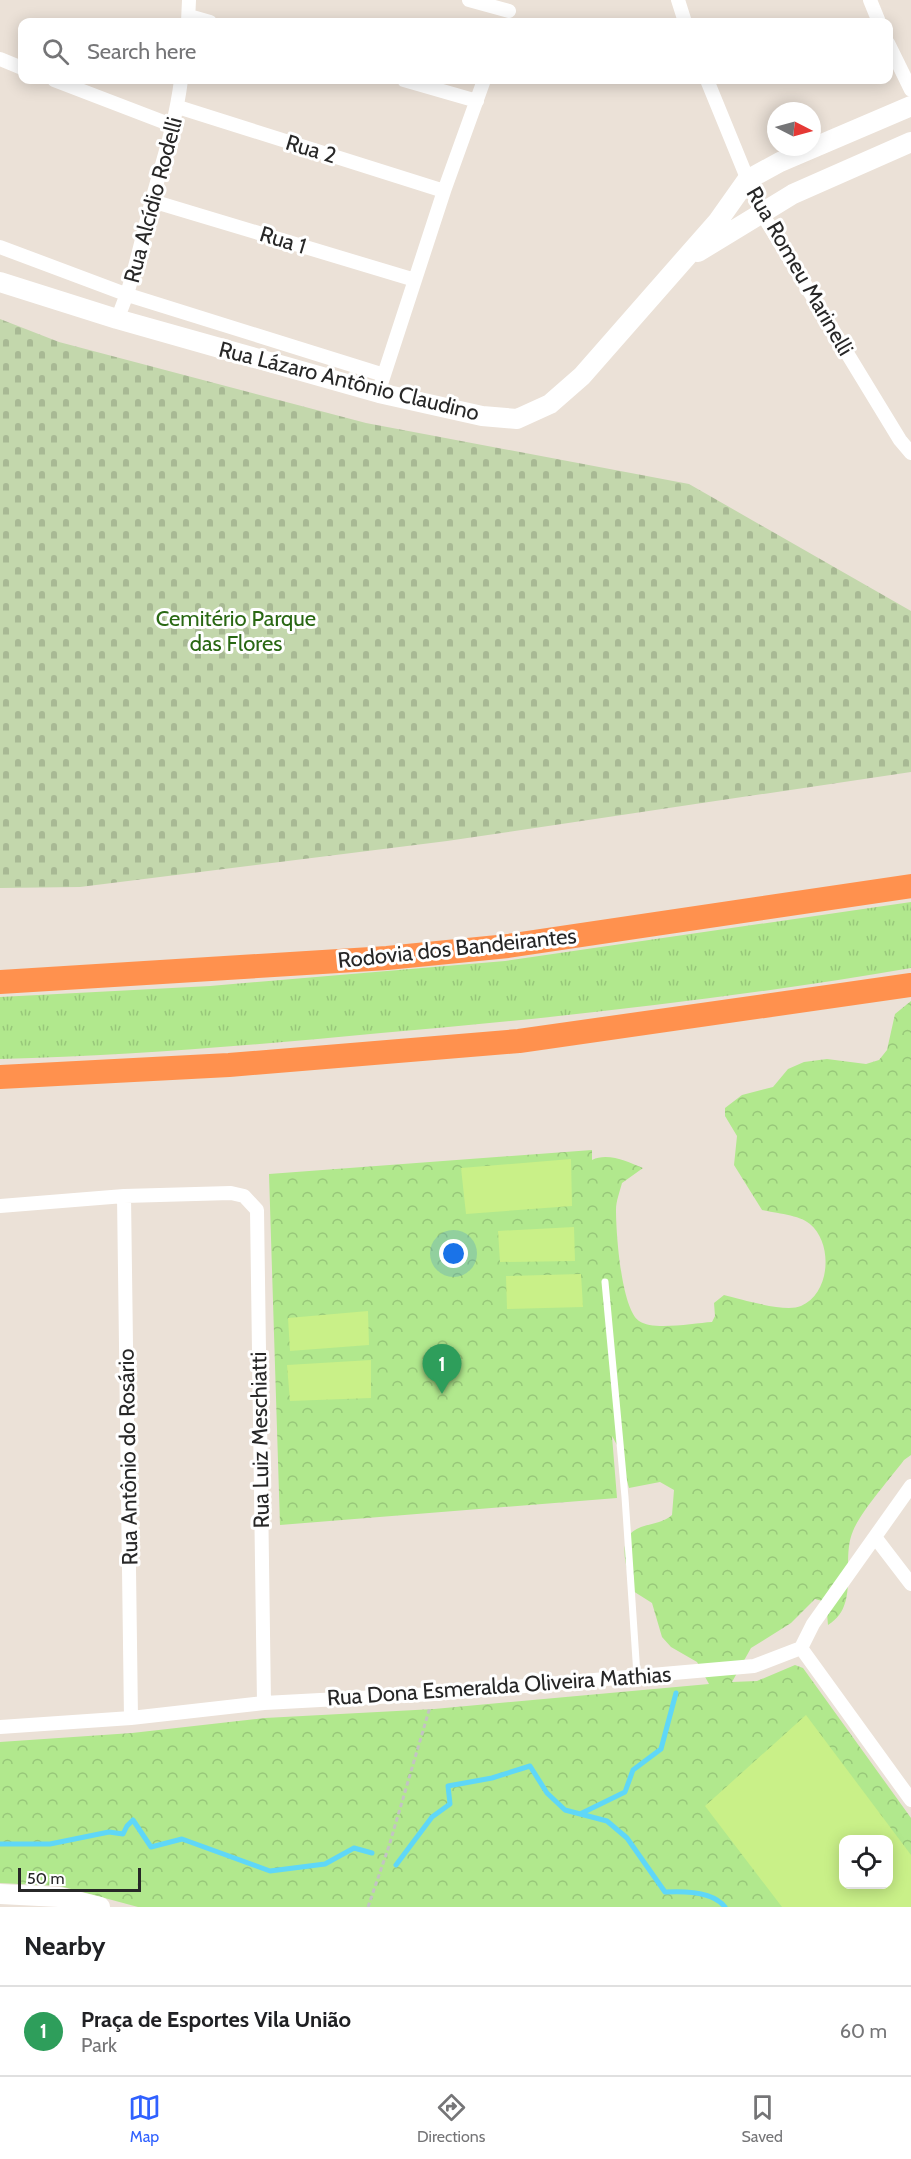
<!DOCTYPE html>
<meta charset="utf-8">
<style>
:root{--surface:#fff;--page:#f2f2f2;--text:#202124;--muted:#757577;--line:#e0e0e0;--accent:#3061ff}
body{margin:0;font-family:Cabin,sans-serif;background:var(--page);color:var(--text)}
.controls{position:absolute;right:18px;bottom:18px;display:grid;overflow:hidden;border-radius:12px;box-shadow:0 3px 15px #0003}
.controls button{width:54px;height:54px;display:grid;place-items:center;padding:0;border:0;border-bottom:2px solid var(--line);background:var(--surface);color:var(--text);font:30px sans-serif}
.compass{position:absolute;left:767px;top:102px;width:54px;height:54px;border-radius:50%;background:var(--surface);box-shadow:0 3px 15px #0003;rotate:96deg}
.scale{position:absolute;left:18px;bottom:15px;width:123px;box-sizing:border-box;padding-left:6px;border:3px solid #272727;border-top:0;font-size:16px;line-height:21px;white-space:nowrap;color:#272727;-webkit-text-stroke:4px #fff;paint-order:stroke}
.you{position:absolute;left:454px;top:1254px;width:21px;height:21px;margin:-15px;border:4px solid #fff;border-radius:50%;background:#1a73e8;box-shadow:0 0 0 9px #1a73e833}
.badge{display:grid;place-items:center;width:39px;height:39px;border-radius:50%;background:var(--accent);color:#fff;font-size:20px;font-weight:700}
.pin{position:absolute;translate:-50% -50px;filter:drop-shadow(0 2px 3px #0008)}
.pin::after{content:'';position:absolute;top:32px;width:21px;height:18px;background:inherit;clip-path:polygon(0 0,100% 0,50% 100%)}
.list{margin:0;padding:0;list-style:none}
h2{display:flex;justify-content:space-between;align-items:center;height:78px;margin:0;padding:0 24px;font-size:26px}
h2 small{font-size:20px;font-weight:400;color:var(--muted)}
.list li{display:grid;grid-template-columns:39px 1fr auto;gap:18px;align-items:center;box-sizing:border-box;height:90px;padding:0 24px;border-top:2px solid var(--line)}
.list b{display:block;font-size:22px;white-space:nowrap}
.list p{margin:0;font-size:20px;white-space:nowrap;color:var(--muted)}
.list em{font-size:20px;font-style:normal;color:var(--muted)}
.icon{flex:none;width:33px;height:33px;fill:none;stroke:currentColor;stroke-width:2;stroke-linecap:round;stroke-linejoin:round}
.map{position:relative;flex:none;width:911px;height:1907px;overflow:hidden}
.search{position:absolute;background:var(--surface);box-shadow:0 3px 15px #0003;left:18px;right:18px;top:18px;height:66px;display:flex;align-items:center;gap:15px;box-sizing:border-box;padding:0 21px;border-radius:12px;color:var(--muted);font-size:22px}
.sheet{height:168px;background:var(--surface)}
nav{display:flex;justify-content:space-around;align-items:center;box-sizing:border-box;height:84px;border-top:2px solid var(--line);background:var(--surface);font-size:16px;color:var(--muted)}
nav a{display:grid;justify-items:center;gap:3px}
nav .on{color:var(--accent)}
.map>svg:first-child{display:block}
</style>
<div class="map">
<svg width="911" height="1907" viewBox="0 0 911 1907">
<defs>
<pattern id="grass-tufts" width="24" height="20" patternUnits="userSpaceOnUse" patternTransform="scale(1.5)"><rect width="24" height="20" fill="#b1e88d"/><path d="M3 7l-1-3M5 7V3M7 7l1-3M15 17l-1-3M17 17v-4M19 17l1-3" fill="none" stroke="#98c77a"/></pattern>
<pattern id="forest-crowns" width="20" height="18" patternUnits="userSpaceOnUse" patternTransform="scale(1.5)"><rect width="20" height="18" fill="#b1e88d"/><path d="M2 6a3 3 0 1 1 6 0M12 15a3 3 0 1 1 6 0" fill="none" stroke="#98c77a"/></pattern>
<pattern id="cemetery-stones" width="16" height="16" patternUnits="userSpaceOnUse" patternTransform="scale(1.5)"><rect width="16" height="16" fill="#c3d7ac"/><path d="M2 7V4a2 2 0 0 1 4 0v3zM10 15v-3a2 2 0 0 1 4 0v3z" fill="#a8b994"/></pattern>
</defs>
<rect width="100%" height="100%" fill="#ebe1d7"/>
<path fill="url(#grass-tufts)" d="M911 902V968C736 998 558 1018 381 1033 254 1045 127 1056 0 1059V997L210 986 505 961Z"/>
<path fill="url(#forest-crowns)" fill-rule="evenodd" d="M911 1001V1455L904 1460C890 1479 861 1511 853 1531 840 1561 861 1605 828 1625L826 1602 815 1599 791 1623 751 1648 732 1682 757 1681 795 1665 803 1668 911 1818V1907H138L60 1886 0 1883V1742L132 1733 265 1718 434 1709 709 1684 697 1662 671 1647 662 1637 652 1603 633 1591C628 1570 613 1537 641 1527 653 1523 663 1523 672 1515L674 1490 660 1482 629 1488 617 1445 612 1436 617 1498 280 1525 269 1174 592 1150V1160C608 1152 628 1162 643 1168L622 1183C620 1191 616 1201 616 1210 616 1232 621 1308 639 1321 653 1331 694 1323 712 1322L715 1316 714 1303 724 1295C741 1299 785 1313 801 1306 831 1293 833 1243 810 1224 800 1215 775 1213 762 1210L734 1165 737 1136 725 1116V1108L742 1095 773 1087 788 1069 804 1062 827 1059 866 1064 879 1060 887 1050 895 1014ZM844 1840H888V1884H844Z"/>
<path fill="url(#cemetery-stones)" d="M0 319 59 342 366 423 689 484 911 611V772L447 841 80 887 0 888Z"/>
<path fill="#c9f088" fill-rule="evenodd" d="M571 1159 572 1206 466 1214 461 1168Z
M574 1227 575 1261 500 1262 498 1231Z
M581 1274 583 1307 507 1309 506 1276Z
M368 1311 369 1345 290 1351 288 1318Z
M371 1360V1398L290 1401 287 1365Z
M806 1715 911 1855V1907H782L705 1806ZM844 1840H888V1884H844Z"/>
<g fill="none" stroke-linecap="round" stroke-linejoin="round">
<path stroke="#5fd7f8" stroke-width="5" d="M580 1814 625 1792 633 1770 661 1749 676 1693
M0 1844H50L109 1832 123 1834 127 1826 133 1820 151 1847 182 1839 270 1871 325 1864 354 1848 372 1853
M396 1865 432 1817 450 1804 448 1786 492 1778 530 1766 547 1793 565 1810 607 1821 627 1838 665 1892C683 1891 713 1891 725 1907"/>
<path stroke="#c3c3c3" stroke-width="3" stroke-dasharray="4.5 3" stroke-linecap="butt" d="M368 1907 389 1846 430 1707"/>
<path stroke="#fff" stroke-width="7" d="M605 1282 625 1497 637 1675"/>
<path stroke="#fff" stroke-width="14" d="M469 0 509 11
M678 0 685 22
M870 0 879 22
M189 16 210 22
M188 22 189 0
M888 43 911 90
M0 59 22 68
M54 80 174 126
M404 80 477 101
M707 80 761 212 900 440 911 453
M178 107 444 191
M152 201 415 280
M0 247 128 295 384 375
M117 319C134 281 141 240 152 200 163 160 176 121 181 80
M381 384 444 191 484 80
M124 1196 131 1718
M0 1206 124 1196 231 1193 244 1196 257 1210 264 1703
M875 1537 911 1584
M801 1648 911 1800
M0 1727 131 1718 264 1703 433 1694 754 1666 801 1648 813 1624 911 1486"/>
<path stroke="#fff" stroke-width="20" d="M698 252 793 194 911 142
M0 282 117 319 379 393 482 416 517 419 550 404 582 376 718 221 747 180 780 162 911 106
M0 1894 59 1897 100 1907"/>
<path stroke="#ff914e" stroke-width="24" d="M0 982 387 958 508 946 911 886
M0 1077 229 1065 519 1041 911 985"/>
</g>
<g text-anchor="middle" dominant-baseline="central" stroke-width="6" stroke-linejoin="round" paint-order="stroke">
<g font-size="22" fill="#272727" stroke="#fff">
<text transform="translate(311 149) rotate(17)">Rua 2</text>
<text transform="translate(153 200) rotate(-75)">Rua Alcídio Rodelli</text>
<text transform="translate(283 240) rotate(17)">Rua 1</text>
<text transform="translate(800 271) rotate(60)">Rua Romeu Marinelli</text>
<text transform="translate(349 381) rotate(14)">Rua Lázaro Antônio Claudino</text>
<text transform="translate(457 948) rotate(-6)">Rodovia dos Bandeirantes</text>
<text transform="translate(260 1440) rotate(-91)">Rua Luiz Meschiatti</text>
<text transform="translate(128 1457) rotate(-91)">Rua Antônio do Rosário</text>
<text transform="translate(499 1686) rotate(-4)">Rua Dona Esmeralda Oliveira Mathias</text>
</g>
<g font-size="22" fill="#296813" stroke="#fff">
<text x="236" y="618">Cemitério Parque<tspan x="236" dy="25">das Flores</tspan></text>
</g>
</g>
</svg>
<div class="controls">
<button><svg class="icon" aria-label="locate" viewBox="0 0 24 24"><circle cx="12" cy="12" r="6"/><path d="M12 2v4M12 18v4M2 12h4M18 12h4"/></svg></button>
</div>
<svg class="compass" viewBox="-18 -18 36 36"><path d="M0-13l5 13h-10z" fill="#e53935"/><path d="M0 13l5-13h-10z" fill="#757577"/></svg>
<div class="scale">50 m</div>
<div class="you"></div>
<div class="pin badge" style="left:442px;top:1394px;background:#2e9e5b">1</div>
<div class="search"><svg class="icon" aria-label="search" viewBox="0 0 24 24"><circle cx="10" cy="10" r="6"/><path d="M15 15l6 6"/></svg>Search here</div>
</div>
<section class="sheet">
<h2>Nearby<small></small></h2>
<ul class="list">
<li><span class="badge" style="background:#2e9e5b">1</span><div><b>Praça de Esportes Vila União</b><p>Park</p></div><em>60 m</em></li>
</ul>
</section>
<nav>
<a class="on"><svg class="icon" aria-label="map" viewBox="0 0 24 24"><path d="M3 6l6-2 6 2 6-2v14l-6 2-6-2-6 2zM9 4v14M15 6v14"/></svg>Map</a>
<a><svg class="icon" aria-label="directions" viewBox="0 0 24 24"><path d="M12 3l9 9-9 9-9-9zM9 14v-3h6M13 9l2 2-2 2"/></svg>Directions</a>
<a><svg class="icon" aria-label="saved" viewBox="0 0 24 24"><path d="M7 4h10v16l-5-4-5 4z"/></svg>Saved</a>
</nav>
